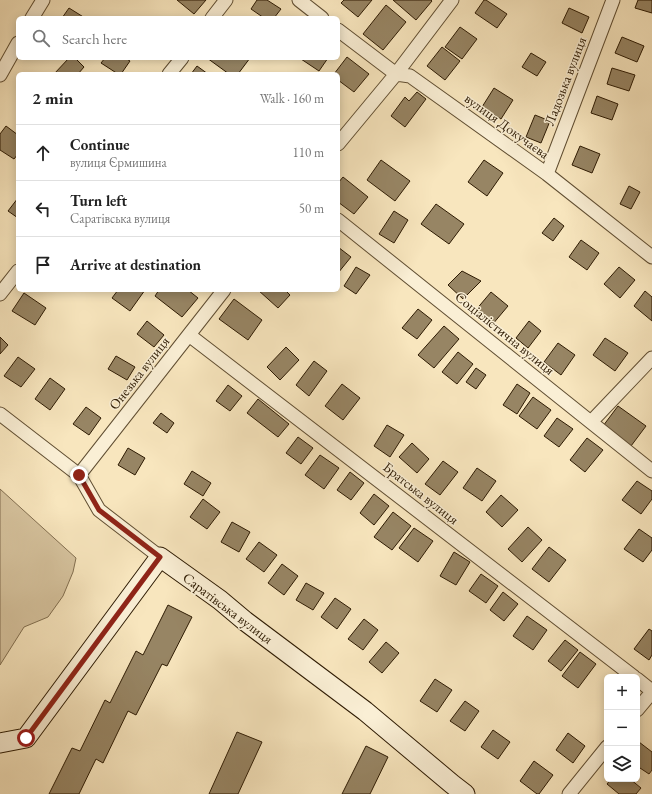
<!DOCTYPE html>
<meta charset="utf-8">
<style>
:root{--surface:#fff;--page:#f2f2f2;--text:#222;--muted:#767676;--line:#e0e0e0}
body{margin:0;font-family:"EB Garamond",serif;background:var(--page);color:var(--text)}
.controls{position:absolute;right:12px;bottom:12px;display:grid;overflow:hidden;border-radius:6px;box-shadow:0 2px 10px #0003}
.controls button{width:36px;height:36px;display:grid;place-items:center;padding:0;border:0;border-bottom:1px solid var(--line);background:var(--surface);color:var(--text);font:20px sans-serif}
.stop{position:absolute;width:12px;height:12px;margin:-9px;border:3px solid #8f2418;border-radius:50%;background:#fff}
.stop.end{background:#8f2418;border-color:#fff;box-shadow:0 1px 4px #0008}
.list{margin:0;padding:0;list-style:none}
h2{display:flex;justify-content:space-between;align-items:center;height:52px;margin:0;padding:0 16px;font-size:17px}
h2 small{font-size:13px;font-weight:400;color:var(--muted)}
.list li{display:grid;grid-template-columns:26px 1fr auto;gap:12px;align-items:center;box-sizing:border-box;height:56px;padding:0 16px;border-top:1px solid var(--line)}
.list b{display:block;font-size:15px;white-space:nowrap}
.list p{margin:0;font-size:13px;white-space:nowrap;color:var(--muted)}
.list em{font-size:13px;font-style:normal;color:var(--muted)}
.icon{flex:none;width:22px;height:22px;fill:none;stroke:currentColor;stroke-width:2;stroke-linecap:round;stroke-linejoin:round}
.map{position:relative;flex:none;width:652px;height:794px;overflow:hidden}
.search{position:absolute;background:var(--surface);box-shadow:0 2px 10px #0003;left:16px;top:16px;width:324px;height:44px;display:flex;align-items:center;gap:10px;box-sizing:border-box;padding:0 14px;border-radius:6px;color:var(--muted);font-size:15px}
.panel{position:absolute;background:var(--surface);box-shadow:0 2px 10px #0003;left:16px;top:72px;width:324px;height:220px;border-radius:6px}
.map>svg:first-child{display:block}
</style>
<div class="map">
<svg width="652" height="794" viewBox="0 0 652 794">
<rect width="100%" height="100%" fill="#f8e6be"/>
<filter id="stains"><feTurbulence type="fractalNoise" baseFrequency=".005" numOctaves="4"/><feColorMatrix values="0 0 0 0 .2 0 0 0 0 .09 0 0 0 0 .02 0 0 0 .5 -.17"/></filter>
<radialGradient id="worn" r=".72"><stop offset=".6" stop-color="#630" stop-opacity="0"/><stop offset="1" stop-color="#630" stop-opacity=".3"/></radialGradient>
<path fill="#d6c39e" stroke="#826f50" d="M0 489 76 558 73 572 63 596 48 617 24 627 0 665Z"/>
<path fill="#978564" stroke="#2e1b03" d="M177 0H206L194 14Z
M257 0H267L281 9 274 18H264L251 9Z
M344 0H372L358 17 341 3Z
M393 0H431L432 1 416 20Z
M484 0H486L507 14 497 28 475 13Z
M638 0H652V13L635 8Z
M386 5 406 22 383 50 363 34Z
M69 8 85 18H62Z
M569 8 589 17 582 33 562 23Z
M460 27 477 39 462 59 445 47Z
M622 37 644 46 637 62 615 53Z
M442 47 460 61 445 80 427 66Z
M531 53 546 62 537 76 522 67Z
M347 57 369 74 354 92 338 80V74H334Z
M69 58H75L84 67 78 74H54Z
M105 58H125L130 61 121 74H118L101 63Z
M207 58H250L238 74H229Z
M302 58H328L319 71 301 59Z
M197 66 208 74H191Z
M612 68 635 75 629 91 607 84Z
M494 88 513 100 501 119 482 107Z
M417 92 426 99 405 127 391 116 405 97 409 101Z
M597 96 618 104 612 120 591 113Z
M535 115 550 121 541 143 526 137Z
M6 126 18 135V154L14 159 0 150V134Z
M580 146 600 154 592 173 572 165Z
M381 160 410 181 395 201 367 180Z
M484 160 503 173 487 196 468 182Z
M343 177 368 197 354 214 338 202V183Z
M629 186 640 192 631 209 620 204Z
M18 198V218L8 211Z
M436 204 464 224 449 244 421 224Z
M394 211 408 220 394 243 379 234Z
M554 218 564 226 553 241 542 233Z
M581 240 599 253 587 270 569 257Z
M338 247 351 257 338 273Z
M356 267 370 275 356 294 344 286Z
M619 267 635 280 620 298 604 284Z
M462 271 481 281 463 299 448 285Z
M118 290H145L130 311 112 298Z
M159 290H188L198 298 182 317 155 296Z
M258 290H285L290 295 278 308Z
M645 291 652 297V321L634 306Z
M491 292 508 306 492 325 475 311Z
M24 293 46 308 35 325 12 311Z
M234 299 262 320 248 340 219 319Z
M418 309 432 320 417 339 402 328Z
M147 321 164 335 154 347 137 334Z
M529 321 541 331 528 348 516 338Z
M444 326 459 339 434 368 418 355Z
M0 337 8 345 0 354Z
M605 338 628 353 615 371 593 355Z
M558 343 575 355 561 375 544 362Z
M286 347 299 360 280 380 267 367Z
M458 352 473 364 457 384 442 372Z
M116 356 135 367 127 380 108 369Z
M18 357 35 369 21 387 4 376Z
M314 361 327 371 309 396 296 385Z
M476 368 486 375 476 389 466 382Z
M50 378 65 389 50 410 35 399Z
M342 384 360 398 343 420 325 406Z
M517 384 530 393 517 414 503 405Z
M228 385 242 396 230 411 216 401Z
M533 397 551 410 537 429 519 416Z
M258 399 289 424 278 437 247 413Z
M618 406 646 426 631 446 603 426Z
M86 407 101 418 89 435 73 424Z
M161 413 174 423 167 433 153 423Z
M557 418 573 429 559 447 544 436Z
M387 425 404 435 390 457 374 446Z
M298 437 313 448 301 464 286 453Z
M587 438 603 450 585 472 570 460Z
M412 443 429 459 417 473 399 457Z
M128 448 145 458 135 475 118 465Z
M320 455 339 468 324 489 305 475Z
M443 461 458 472 440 495 425 484Z
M477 468 496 481 482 501 463 488Z
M192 471 211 483 203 496 184 484Z
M350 472 364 483 351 500 337 490Z
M637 481 652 491V499L641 514 622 500Z
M374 494 389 506 374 525 360 513Z
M501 495 518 510 502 527 486 512Z
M203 499 220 512 207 529 190 517Z
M393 512 411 526 392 550 374 537Z
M232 522 250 532 239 552 221 542Z
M528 527 542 540 522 562 508 549Z
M414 528 433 541 418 562 399 548Z
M639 529 652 538V550L643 562 624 549Z
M259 542 277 555 264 572 246 559Z
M549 547 566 560 549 582 532 569Z
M454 552 470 562 456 585 440 576Z
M282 564 298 576 284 595 268 583Z
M481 574 498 586 486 603 469 591Z
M306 583 324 593 313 610 296 600Z
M503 592 518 604 504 621 490 610Z
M335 598 351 609 337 629 321 617Z
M168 605 192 617 167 666 162 664 136 715 128 711 103 763 96 759 79 794H49L72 748 80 751 105 700 110 703 136 651 143 655Z
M527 616 547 630 533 650 513 636Z
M364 619 378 630 363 650 348 639Z
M649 629 652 631V655L649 660 634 649Z
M565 640 578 650 561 671 548 661Z
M386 642 399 653 382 673 369 662Z
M580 652 596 664 578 688 562 676Z
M435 679 452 690 437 712 420 701Z
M465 701 479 711 465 731 450 721Z
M493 730 510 742 498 759 481 747Z
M237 732 262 742 238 794H209Z
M568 733 585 746 573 763 556 750Z
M639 742 652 752V770L649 774 637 766V744Z
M366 746 388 757 370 794H342Z
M534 761 553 775 539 794H537L520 781Z
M611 779H630L641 788 636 794H619L607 784Z"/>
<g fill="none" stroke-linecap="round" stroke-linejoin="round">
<defs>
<path id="street" d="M299 0 322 18
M32 18 43 0
M212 18 226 0
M338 30 396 74 410 76 547 174 652 257
M169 74 182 58
M0 75 18 43
M338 144 396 74 452 0
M547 174 613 0
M338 220 652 471
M0 294 18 271
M189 335 634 677
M0 414 79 475 99 510 160 557
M591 422 652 358
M79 475 224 290
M637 679 652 691
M637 710 652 692
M569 794 607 747"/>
<path id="secondary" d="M0 743 26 738 160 557 220 600 245 621 365 711 452 784 465 794"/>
</defs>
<use href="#street" stroke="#604e32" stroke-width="15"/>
<use href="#secondary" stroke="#2e1b03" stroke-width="21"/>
<use href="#street" stroke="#faefd5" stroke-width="13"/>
<use href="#secondary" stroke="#faefd5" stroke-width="19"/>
</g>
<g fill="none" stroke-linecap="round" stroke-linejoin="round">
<path stroke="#8f2418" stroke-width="5" d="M26 738 160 557 99 510 79 475"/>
</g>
<g text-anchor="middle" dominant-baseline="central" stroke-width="3" stroke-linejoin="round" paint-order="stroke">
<g font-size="14" fill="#2e1b03" stroke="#faefd5">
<text transform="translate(565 81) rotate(-69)">Ладозька вулиця</text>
<text transform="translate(507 126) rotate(36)">вулиця Докучаєва</text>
<text transform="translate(505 333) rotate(39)">Соціалістична вулиця</text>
<text transform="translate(139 373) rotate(-52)">Онезька вулиця</text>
<text transform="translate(421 493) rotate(38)">Братська вулиця</text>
<text transform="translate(228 608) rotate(37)">Саратівська вулиця</text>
</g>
</g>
<rect width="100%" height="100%" filter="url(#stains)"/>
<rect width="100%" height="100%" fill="url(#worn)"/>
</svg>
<div class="controls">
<button>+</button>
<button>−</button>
<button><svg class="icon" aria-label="layers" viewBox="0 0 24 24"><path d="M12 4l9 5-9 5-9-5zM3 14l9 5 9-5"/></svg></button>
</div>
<div class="stop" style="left:26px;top:738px"></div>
<div class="stop end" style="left:79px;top:475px"></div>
<div class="search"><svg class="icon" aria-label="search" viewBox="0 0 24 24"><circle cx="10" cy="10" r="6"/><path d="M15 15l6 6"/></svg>Search here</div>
<section class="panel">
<h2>2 min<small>Walk · 160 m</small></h2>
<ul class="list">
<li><svg class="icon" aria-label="ahead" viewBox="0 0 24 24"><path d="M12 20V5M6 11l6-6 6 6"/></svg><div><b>Continue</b><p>вулиця Єрмишина</p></div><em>110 m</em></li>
<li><svg class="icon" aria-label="left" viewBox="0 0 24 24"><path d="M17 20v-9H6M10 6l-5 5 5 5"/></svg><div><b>Turn left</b><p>Саратівська вулиця</p></div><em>50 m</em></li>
<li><svg class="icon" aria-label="arrive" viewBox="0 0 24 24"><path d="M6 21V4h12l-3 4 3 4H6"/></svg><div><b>Arrive at destination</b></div></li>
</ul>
</section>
</div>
